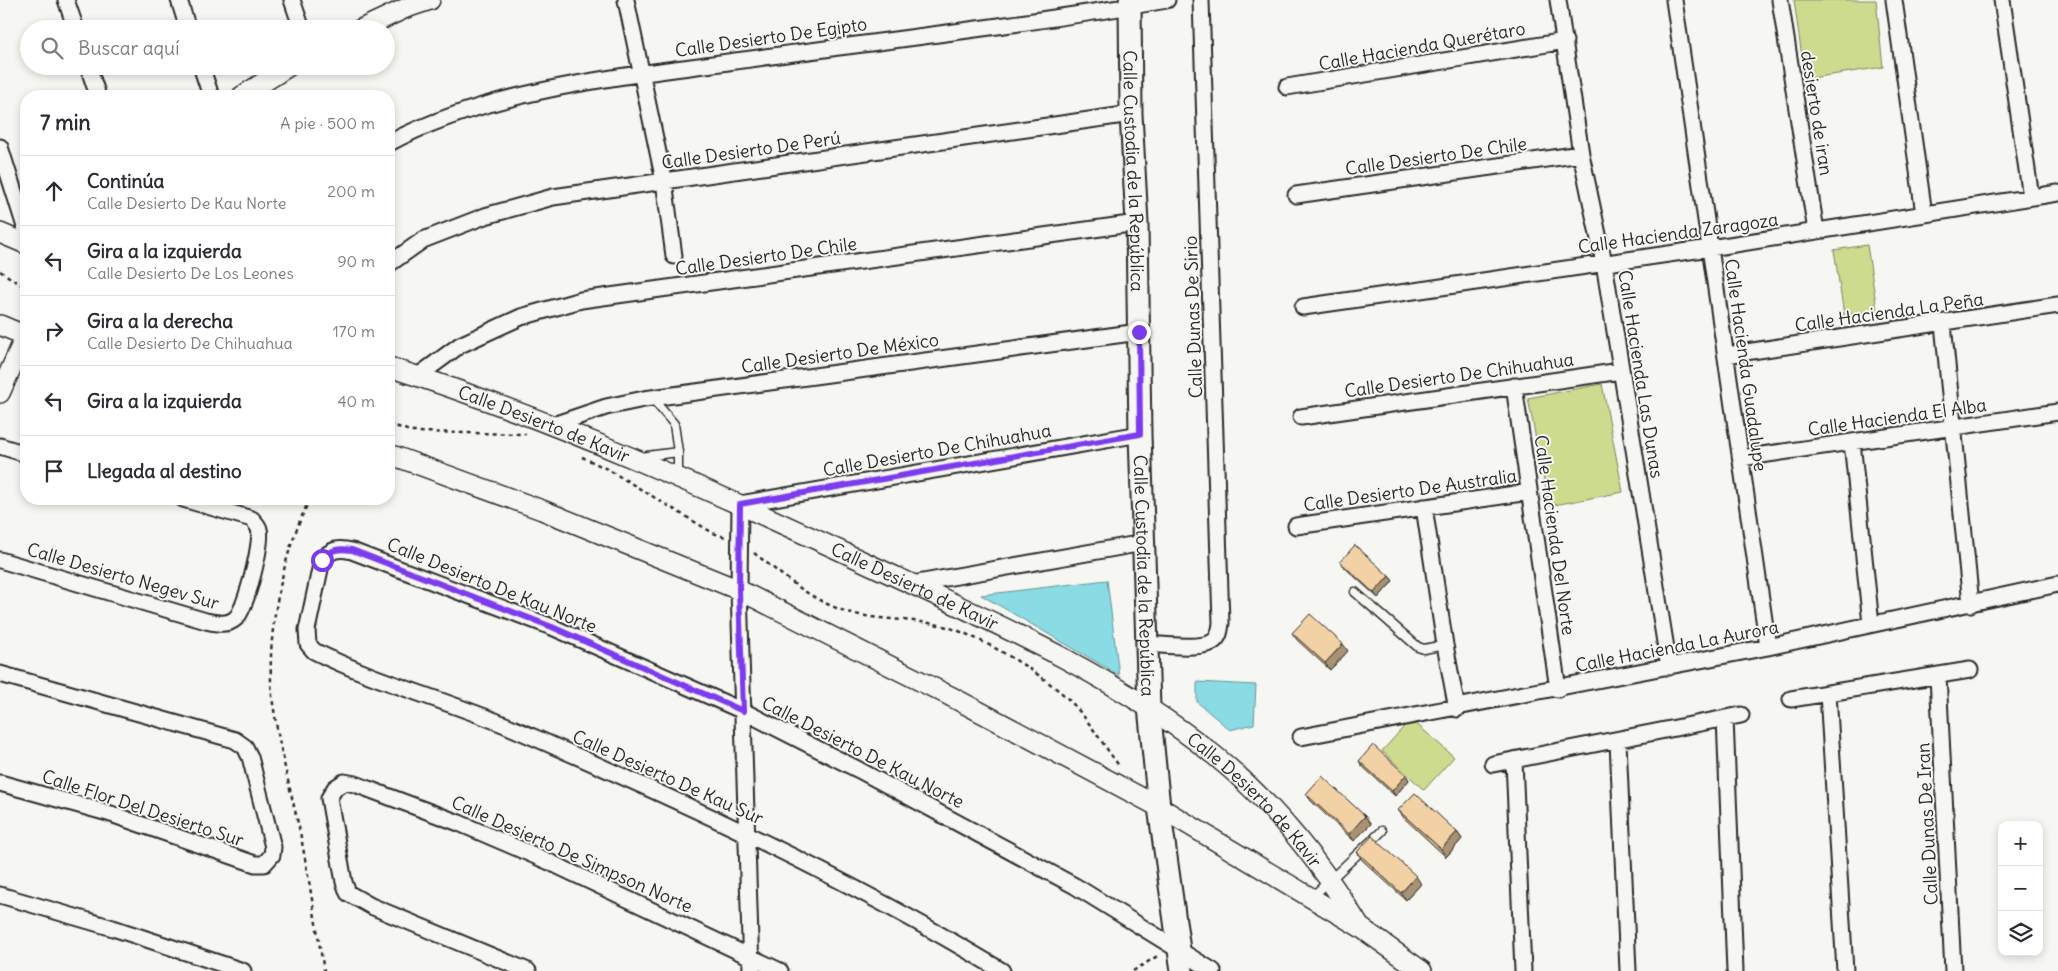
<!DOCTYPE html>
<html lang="es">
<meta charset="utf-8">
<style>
:root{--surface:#fff;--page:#f7f7f7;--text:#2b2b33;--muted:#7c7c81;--line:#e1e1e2}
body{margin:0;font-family:Delius,sans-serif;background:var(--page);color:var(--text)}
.controls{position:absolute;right:15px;bottom:15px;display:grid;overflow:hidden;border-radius:10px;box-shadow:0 2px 8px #0003}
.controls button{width:45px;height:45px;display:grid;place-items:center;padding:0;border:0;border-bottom:1px solid var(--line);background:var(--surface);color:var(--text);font:25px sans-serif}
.stop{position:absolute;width:15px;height:15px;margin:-11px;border:4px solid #7c3aed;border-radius:50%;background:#fff}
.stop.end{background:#7c3aed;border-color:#fff;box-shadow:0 1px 5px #0008}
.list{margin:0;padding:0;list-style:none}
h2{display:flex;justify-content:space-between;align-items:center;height:65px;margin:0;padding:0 20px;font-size:21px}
h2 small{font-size:16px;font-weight:400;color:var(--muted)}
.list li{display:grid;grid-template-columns:32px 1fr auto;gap:15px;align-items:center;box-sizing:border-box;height:70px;padding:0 20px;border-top:1px solid var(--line)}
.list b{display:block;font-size:19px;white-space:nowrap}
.list p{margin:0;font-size:16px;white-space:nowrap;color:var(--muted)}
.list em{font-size:16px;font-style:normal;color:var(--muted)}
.icon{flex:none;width:28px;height:28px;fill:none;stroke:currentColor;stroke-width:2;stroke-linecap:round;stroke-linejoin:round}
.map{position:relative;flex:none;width:2058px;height:971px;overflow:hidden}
.search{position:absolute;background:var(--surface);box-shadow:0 2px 8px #0003;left:20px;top:20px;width:375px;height:55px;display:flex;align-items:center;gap:12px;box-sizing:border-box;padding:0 18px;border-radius:28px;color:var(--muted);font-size:19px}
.panel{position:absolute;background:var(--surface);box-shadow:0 2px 8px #0003;left:20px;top:90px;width:375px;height:415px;border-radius:20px}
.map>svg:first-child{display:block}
</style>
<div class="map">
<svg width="2058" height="971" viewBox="0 0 2058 971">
<rect width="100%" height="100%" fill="#f6f6f2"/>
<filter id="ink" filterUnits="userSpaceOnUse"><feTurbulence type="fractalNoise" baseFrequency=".02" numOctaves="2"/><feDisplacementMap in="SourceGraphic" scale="10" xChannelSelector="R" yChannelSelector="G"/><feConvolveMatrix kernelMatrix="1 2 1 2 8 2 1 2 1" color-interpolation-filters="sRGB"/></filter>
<g filter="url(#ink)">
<path fill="#cddb8e" stroke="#7c835c" d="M1794 0H1876L1883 67 1805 79Z
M1867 245 1877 310 1844 315 1834 250Z
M1602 384 1623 492 1549 506 1528 398Z
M1411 719 1454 757 1424 790 1382 751Z"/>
<path fill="#8adbe4" stroke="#64959a" d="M1107 580 1119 675 981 595Z
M1197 682 1256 685 1254 724 1230 730 1197 702Z"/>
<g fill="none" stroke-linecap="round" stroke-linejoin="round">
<defs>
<path id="service" d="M652 398 674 424 678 452
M642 459 647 456 678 452V476
M1355 592 1418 647 1424 649 1445 645
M1311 898 1382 831"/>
<path id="minor" d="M66 0 76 29
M179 0 188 29
M292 0 302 29
M626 0 664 181 674 256
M1558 0 1581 154 1604 263 1669 667
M1674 0 1768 647
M1780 0 1816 231
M1894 0 1924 214
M2002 0 2031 197
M88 66 98 96
M201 66 211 96
M1287 87 1565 41
M389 143C490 90 616 77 728 62 874 42 1022 25 1167 0
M0 147 26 230
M1296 195 1581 154
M389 264 423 240 485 216 553 197 1131 114
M1303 307 1710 248 2058 193
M1943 324 1971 604
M1726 355 2058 305
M418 376 460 345 521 317 581 300 1137 223
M1514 386 1558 689
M1301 417 1621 371
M550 426 606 407 644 399 1139 332
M1852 442 1871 624
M0 446 26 454
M1741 458 2058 412
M1424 507 1445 645 1457 709
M1296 526 1529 492
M0 560 206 621C216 623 228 626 236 618 246 609 263 541 259 529 258 525 254 522 252 519L183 499
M912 584 1143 543
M1147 644C1162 645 1203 650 1214 641 1220 636 1220 630 1221 623L1201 0
M0 674 235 740 245 747 250 757 273 847 272 855 264 864H255L108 813 0 783
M1938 676 1953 971
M1828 693 1845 971
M1791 699 1970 670
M1725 718 1735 971
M1301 737 1768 647 2058 584
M1618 741 1628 971
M1514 760 1523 971
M1493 764 1741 715
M0 895 113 928 243 971
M528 971 371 906 348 893 344 882 329 798 335 788 344 782 355 784 459 823 545 860 780 971
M751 971 739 590 740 504 1140 434
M1002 971C845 876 679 800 510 727 446 700 376 682 314 651L308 644 307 630 322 560C331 549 338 548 352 551L552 627 743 711 859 770 1075 886 1213 971"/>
<g id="tertiary">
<path d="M361 29 406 8 430 0"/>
<path d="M242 96 289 66"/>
<path d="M0 233 26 244"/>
<path d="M0 325 26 336"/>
<path id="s1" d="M389 367C555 420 717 493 875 567 991 621 1113 674 1214 755 1272 802 1319 860 1358 924"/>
<path d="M0 393 26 335"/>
<path d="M389 454 542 510 739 590 950 696 1159 807 1360 927 1422 971"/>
</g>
<g id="secondary">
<path id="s2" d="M1130 0 1131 114 1137 223 1140 434 1149 707 1159 807 1182 971"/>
</g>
</defs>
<use href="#service" stroke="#2b2b2b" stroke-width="11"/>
<use href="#minor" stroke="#2b2b2b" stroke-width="19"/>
<use href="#tertiary" stroke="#2b2b2b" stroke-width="22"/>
<use href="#secondary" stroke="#2b2b2b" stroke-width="25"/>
<path stroke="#2b2b2b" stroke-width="2.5" stroke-dasharray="4 4" stroke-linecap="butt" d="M0 271 26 288
M389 424 413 432 526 434
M582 457 609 470 713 533 725 537
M310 499C281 555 263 647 274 710 280 751 291 792 300 832 309 878 316 925 324 971
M754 553C780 573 807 597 839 609 872 622 912 617 947 627 982 637 1047 676 1072 703 1090 722 1104 746 1120 767
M1133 971 1159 955"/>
<use href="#service" stroke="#f6f6f2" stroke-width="8"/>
<use href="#minor" stroke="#f6f6f2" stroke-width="15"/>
<use href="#tertiary" stroke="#f6f6f2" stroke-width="19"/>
<use href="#secondary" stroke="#f6f6f2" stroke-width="21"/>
</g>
<path fill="#d0b48d" stroke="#2b2b2b" d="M1340 562 1389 576 1393 581 1378 598 1344 567Z
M1292 633 1348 651 1330 670 1297 640Z
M1359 761 1406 775 1409 780 1395 796 1362 766Z
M1306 794 1365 816 1371 824 1354 841 1311 801Z
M1398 810 1457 832 1462 839 1446 857 1404 818Z
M1357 852 1421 884 1406 900 1362 860Z"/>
<path fill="#a99273" stroke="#2b2b2b" d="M1389 576 1393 581 1378 598 1374 593Z
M1343 644 1348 651 1330 670 1325 663Z
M1406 775 1409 780 1395 796 1392 791Z
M1365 816 1371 824 1354 841 1349 834Z
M1457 832 1462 839 1446 857 1441 849Z
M1416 876 1421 884 1406 900 1401 893Z"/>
<path fill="#f2d1a4" stroke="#2b2b2b" d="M1355 545 1389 576 1374 593 1340 562Z
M1310 614 1343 644 1325 663 1292 633Z
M1373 745 1406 775 1392 791 1359 761Z
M1322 776 1365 816 1349 834 1306 794Z
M1415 793 1457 832 1441 849 1398 810Z
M1372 836 1416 876 1401 893 1357 852Z"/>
</g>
<g fill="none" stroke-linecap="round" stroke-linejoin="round" filter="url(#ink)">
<path stroke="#7c3aed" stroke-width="6" d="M322 560C331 549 338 548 352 550L552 627 743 711 739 590 740 504 1140 434 1139 332"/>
</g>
<g text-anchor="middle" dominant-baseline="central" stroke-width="4" stroke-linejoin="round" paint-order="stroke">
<g font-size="18" fill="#2b2b2b" stroke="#f6f6f2">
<text transform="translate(771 37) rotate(-8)">Calle Desierto De Egipto</text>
<text transform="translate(1422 46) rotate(-10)">Calle Hacienda Querétaro</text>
<text transform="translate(1817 113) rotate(81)">desierto de iran</text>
<text transform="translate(751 150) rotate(-8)">Calle Desierto De Perú</text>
<text transform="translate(1436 156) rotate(-8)">Calle Desierto De Chile</text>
<text stroke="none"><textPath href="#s2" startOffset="171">Calle Custodia de la República</textPath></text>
<text transform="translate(1678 233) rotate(-8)">Calle Hacienda Zaragoza</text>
<text transform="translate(766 256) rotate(-8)">Calle Desierto De Chile</text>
<text transform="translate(1889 312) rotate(-8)">Calle Hacienda La Peña</text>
<text transform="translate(1193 317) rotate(-92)">Calle Dunas De Sirio</text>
<text transform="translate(840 353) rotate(-8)">Calle Desierto De México</text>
<text transform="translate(1746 365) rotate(82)">Calle Hacienda Guadalupe</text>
<text transform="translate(1641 374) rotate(81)">Calle Hacienda Las Dunas</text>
<text transform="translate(1459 375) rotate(-8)">Calle Desierto De Chihuahua</text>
<text transform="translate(1897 417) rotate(-8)">Calle Hacienda El Alba</text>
<text stroke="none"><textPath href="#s1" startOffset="165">Calle Desierto de Kavir</textPath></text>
<text transform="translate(937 450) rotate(-10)">Calle Desierto De Chihuahua</text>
<text transform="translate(1410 490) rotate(-8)">Calle Desierto De Australia</text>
<text transform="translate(1555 535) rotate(82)">Calle Hacienda Del Norte</text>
<text transform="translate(123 576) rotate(16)">Calle Desierto Negev Sur</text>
<text stroke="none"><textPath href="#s2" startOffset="576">Calle Custodia de la República</textPath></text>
<text transform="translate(492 585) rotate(22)">Calle Desierto De Kau Norte</text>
<text stroke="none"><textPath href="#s1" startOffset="570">Calle Desierto de Kavir</textPath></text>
<text transform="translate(1677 646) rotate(-11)">Calle Hacienda La Aurora</text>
<text transform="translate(863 752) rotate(27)">Calle Desierto De Kau Norte</text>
<text transform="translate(668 777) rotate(24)">Calle Desierto De Kau Sur</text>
<text stroke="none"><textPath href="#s1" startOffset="975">Calle Desierto de Kavir</textPath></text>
<text transform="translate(143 808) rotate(18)">Calle Flor Del Desierto Sur</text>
<text transform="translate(1927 824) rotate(-93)">Calle Dunas De Iran</text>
<text transform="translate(572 854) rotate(24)">Calle Desierto De Simpson Norte</text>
</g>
</g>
</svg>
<div class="controls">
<button>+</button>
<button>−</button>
<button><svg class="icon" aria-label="layers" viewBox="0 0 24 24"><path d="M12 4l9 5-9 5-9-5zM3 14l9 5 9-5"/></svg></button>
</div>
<div class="stop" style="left:322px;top:560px"></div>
<div class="stop end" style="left:1139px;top:332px"></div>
<div class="search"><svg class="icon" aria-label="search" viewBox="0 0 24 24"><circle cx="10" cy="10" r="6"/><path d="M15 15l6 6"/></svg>Buscar aquí</div>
<section class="panel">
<h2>7 min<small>A pie · 500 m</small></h2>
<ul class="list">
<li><svg class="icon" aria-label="ahead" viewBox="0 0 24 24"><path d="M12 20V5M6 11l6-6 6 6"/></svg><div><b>Continúa</b><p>Calle Desierto De Kau Norte</p></div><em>200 m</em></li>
<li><svg class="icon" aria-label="left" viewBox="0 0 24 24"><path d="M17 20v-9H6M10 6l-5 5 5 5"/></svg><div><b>Gira a la izquierda</b><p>Calle Desierto De Los Leones</p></div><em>90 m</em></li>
<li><svg class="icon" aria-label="right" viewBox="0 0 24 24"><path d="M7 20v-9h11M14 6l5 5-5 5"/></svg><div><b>Gira a la derecha</b><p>Calle Desierto De Chihuahua</p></div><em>170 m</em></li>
<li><svg class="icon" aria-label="left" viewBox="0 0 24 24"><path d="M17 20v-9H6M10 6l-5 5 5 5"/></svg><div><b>Gira a la izquierda</b></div><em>40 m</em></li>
<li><svg class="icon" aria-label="arrive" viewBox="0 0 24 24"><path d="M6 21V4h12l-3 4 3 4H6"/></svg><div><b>Llegada al destino</b></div></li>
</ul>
</section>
</div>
